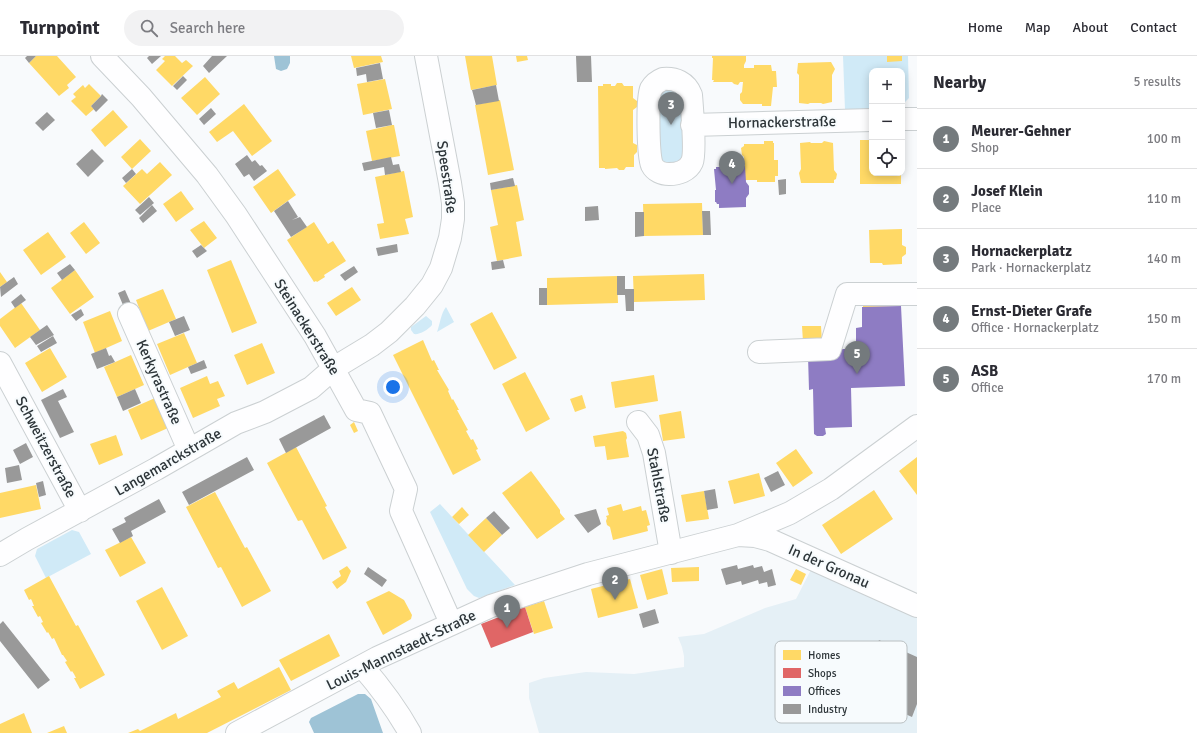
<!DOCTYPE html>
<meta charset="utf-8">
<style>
:root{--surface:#fff;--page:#f2f2f3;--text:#2b2b33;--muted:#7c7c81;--line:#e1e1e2;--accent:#747a7d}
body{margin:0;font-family:Signika,sans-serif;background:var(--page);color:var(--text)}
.controls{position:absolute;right:12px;top:12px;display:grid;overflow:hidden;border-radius:8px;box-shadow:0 2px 10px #0003}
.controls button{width:36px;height:36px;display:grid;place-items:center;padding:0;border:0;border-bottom:1px solid var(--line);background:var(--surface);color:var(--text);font:20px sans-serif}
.you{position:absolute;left:393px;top:331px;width:14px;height:14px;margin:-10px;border:3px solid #fff;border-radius:50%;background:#1a73e8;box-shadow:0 0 0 6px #1a73e833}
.badge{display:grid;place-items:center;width:26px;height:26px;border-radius:50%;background:var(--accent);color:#fff;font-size:13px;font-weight:700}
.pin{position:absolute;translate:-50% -33px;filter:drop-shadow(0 1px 2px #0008)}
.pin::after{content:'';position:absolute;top:21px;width:14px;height:12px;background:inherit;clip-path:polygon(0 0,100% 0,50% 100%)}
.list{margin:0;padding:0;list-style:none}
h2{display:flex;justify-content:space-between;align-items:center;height:52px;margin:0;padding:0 16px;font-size:17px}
h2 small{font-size:13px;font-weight:400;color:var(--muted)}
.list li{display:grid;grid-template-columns:26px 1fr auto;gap:12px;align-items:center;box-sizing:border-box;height:60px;padding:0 16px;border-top:1px solid var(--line)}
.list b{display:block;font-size:15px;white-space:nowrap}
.list p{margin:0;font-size:13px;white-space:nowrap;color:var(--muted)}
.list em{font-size:13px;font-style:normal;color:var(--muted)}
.icon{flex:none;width:22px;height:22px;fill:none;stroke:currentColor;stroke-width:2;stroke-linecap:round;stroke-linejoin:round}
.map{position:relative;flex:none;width:917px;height:677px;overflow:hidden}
header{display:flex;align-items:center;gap:24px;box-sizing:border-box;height:56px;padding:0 20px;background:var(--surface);border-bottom:1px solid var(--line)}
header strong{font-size:19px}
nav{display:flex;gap:22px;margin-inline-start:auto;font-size:14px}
.search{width:280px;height:36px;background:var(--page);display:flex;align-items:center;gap:10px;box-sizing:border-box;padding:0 14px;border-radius:22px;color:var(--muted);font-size:15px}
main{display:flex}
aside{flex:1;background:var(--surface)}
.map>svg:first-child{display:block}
</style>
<header>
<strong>Turnpoint</strong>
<div class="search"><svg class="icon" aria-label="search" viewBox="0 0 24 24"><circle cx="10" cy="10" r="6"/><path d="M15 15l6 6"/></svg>Search here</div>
<nav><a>Home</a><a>Map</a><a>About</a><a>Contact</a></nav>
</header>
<main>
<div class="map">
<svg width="917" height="677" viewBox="0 0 917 677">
<rect width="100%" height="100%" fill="#f8fafc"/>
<path fill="#e5f0f6" d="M820 496 917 539V677H539L529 642V627L544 622 586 616 634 618 684 611V600L682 591 678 581 704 578 765 552 796 543Z"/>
<path fill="#d0eaf7" d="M843 0H908L909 42 902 49V15H872V53L845 54Z
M664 31 682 36 685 101 670 111 659 105 655 43Z
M446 251 454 266 437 276C440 268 441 257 446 251Z
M426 260 432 265V269C428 274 419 279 414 278L411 274V271Z
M440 448 515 529 479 542 474 540 467 533 430 456Z
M72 474 79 476 91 498 46 522 35 500 37 493Z"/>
<path fill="#9ec3d6" d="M274 0H290V7L287 13 281 15 276 13Z
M358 638H365L371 643 383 677H314L309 666 311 662Z"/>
<path fill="#ffd966" d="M36 0H57L76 21 67 29 69 32 59 40 29 7Z
M165 0H175L182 7 186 4 193 10 172 30 156 14 165 5 162 3Z
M351 0H381L383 6 354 12Z
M465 0H492L497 29 471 34Z
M516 0H527L528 4 517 6Z
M712 0H746V5L744 9V12H754V9H771L772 15H776L777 31H773L771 50H762V48H743L740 44V38L742 36 743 26H740L738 29 734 28 732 26H713L714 24H712L713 2H712Z
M887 0H902V5L887 6Z
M831 6 835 13 832 19V46L823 48 821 47H810L808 48 799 47V19L797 17 798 7Z
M205 21 220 38 197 59 181 42Z
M385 23 392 53 363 59 357 28Z
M617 27H622L624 30H633V42L637 45V51L633 54V87L637 89V96L634 99V111H626L624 114H619L617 112 605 113V112H599L598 30H603V28H611V30H615Z
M89 28 101 40 91 50 94 53 86 60 71 45 76 41 73 38 83 29 85 32Z
M500 44 514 114 488 119 475 49Z
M244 48 272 85 252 100 233 75 217 86 209 76Z
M113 54 128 71 105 91 91 74Z
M392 69H394L400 100 372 105 366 75Z
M140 83 151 95 132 113 121 101Z
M860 84H872V117H901V128H860Z
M764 85H773V87H774V104H778V120H775V126H757V124H745L744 101 742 99 741 92 744 90V88H764Z
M824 85 833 87 834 114 837 118 836 123 834 124V127H801L799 117 801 113 800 87 810 86 811 87H822Z
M160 106 172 119 140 148 123 130 142 113 147 118Z
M278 113 296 139 271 157 253 131Z
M404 115 413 161 405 163 409 178 380 183 377 168 384 167 375 121Z
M517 129 524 164 516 166 522 200 497 205 490 171 498 169 491 134Z
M181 135 194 153 176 166 163 148Z
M702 147 703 179 644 180 643 148Z
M204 165 217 182 204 192 190 174Z
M84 166 100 187 86 198 70 177Z
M314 166 328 188 333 185 346 205 324 219 325 221 317 226 316 225 314 226 287 184Z
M902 173V189L906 191V198L902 201V208L883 209 882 207H870L869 174Z
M48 176 66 201 41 219 23 194Z
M231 204 257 267 232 277 207 214Z
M75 214 94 241 70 258 51 232Z
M0 216 7 226 0 231Z
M704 218 705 244 634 246 633 220Z
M617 220 618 247 547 249V222Z
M352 231 361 244 336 260 327 247Z
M163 233 176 263 148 275 136 244Z
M901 243V250L863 251V245Z
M21 247 40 274 15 292 0 270V263Z
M110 255 122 285 95 297 83 266Z
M492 256 517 302 494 314 470 268Z
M802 270H821L822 286H803Z
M184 277 197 307 170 319 157 288Z
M423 284 432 305 434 304 439 314H437L449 334 448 335 452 344 453 343 459 354H457L468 374 466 375 471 384 473 383 478 393 476 394 481 404 453 419 393 299Z
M262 287 275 317 247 329 234 299Z
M50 292 67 321 42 336 25 307Z
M131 299 144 329 117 341 104 311Z
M525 316 550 363 526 376 502 328Z
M654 319 658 345 615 352 611 326Z
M207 320 210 328 218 325 225 340 217 343 220 350 193 362 180 332Z
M582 339 586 352 575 356 570 343Z
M155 342 168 372 141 384 128 354Z
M681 355 685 382 663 385 659 359Z
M354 366 358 375 354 377 350 369Z
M623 375 626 377 627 382 626 384 629 401 607 404 605 390 595 391 593 380Z
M116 379 123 399 99 409 90 388Z
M296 391 327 450 325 451 347 492 323 504 302 464 298 465 267 407Z
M796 393 813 417 793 431 776 407Z
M917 401V439L899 415Z
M531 415 560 454V457L565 463 537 483 502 437Z
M759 417 765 440 734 448 728 425Z
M36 429 41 453 0 462V437Z
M874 434 893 463 841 498 822 469Z
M704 435 709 463 686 466 681 439Z
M215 436 245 492 247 491 271 535 242 551 221 511 218 512 186 451Z
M621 448 623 455 641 450 642 455 646 454 650 469 647 470 648 475 613 484 610 471 607 469 606 465 607 462 606 460 609 459 607 452Z
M462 451 469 459 459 468 452 461Z
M486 462 502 479 484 496 468 479Z
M131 481 146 507 120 521 105 494Z
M347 510 351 515 346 526 337 533 332 526 341 520 339 515Z
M699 511V525L672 526 671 512Z
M662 513 668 538 647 544 640 519Z
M796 513 806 518 801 529 790 524Z
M49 520 76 570 78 569 105 619 80 633 74 622H76L74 618 72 615 71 616 65 606 67 605 63 599H62L54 582 52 583 48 576 47 577 41 567 43 566 40 560 38 561 32 550H34L32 545 31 543 29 544 24 534Z
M630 523 638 552 598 562 591 533Z
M162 531 188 580 162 594 136 545Z
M389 535 404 544 412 559 411 563 383 579 366 546Z
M544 545 553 572 534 578 525 551Z
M329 578 340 600 291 625 279 604Z
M279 611 291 634 207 677H128L138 673 140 675 176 657 178 663 221 641 217 635 234 626 238 633Z
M24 657 32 677H0V668Z
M64 670 67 677H47Z"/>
<path fill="#e06666" d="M525 551 533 576 491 592 481 568Z"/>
<path fill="#8e7cc3" d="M736 108H740L742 111 745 110 746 126 749 130V138L746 142V151L719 152V148H717L716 146H715V134H716L714 113H716V111H733Z
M901 250 905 330 851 332 852 371 825 372 826 378 823 380H817L814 378 813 333 809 334 808 300 834 293H848L851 289H856V272L862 271V251Z"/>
<path fill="#999" d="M27 0H36L29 7 25 2Z
M149 0H161L152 8 147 2Z
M212 0H227L209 17 203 10Z
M576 0H591L592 26H577Z
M380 7 383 23 367 26 366 18 357 20 356 12Z
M183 20 187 24 177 34 173 30Z
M496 29 499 45 476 49 472 34Z
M102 38 108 44 96 56 91 50 101 40Z
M211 52 216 58 204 69 199 63Z
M389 54 392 69 376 72 373 57Z
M47 56 55 64 43 75 35 67Z
M92 93 104 105 88 121 76 108Z
M247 99 252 106 255 104 260 110 262 109 267 115 254 125 249 118 244 121 235 108Z
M391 101 393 109 399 108 401 116 385 119 384 111 364 115 362 107Z
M132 113 136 118 126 127 122 122Z
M513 122 515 130 491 134 490 127Z
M786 123V138L779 139 778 124Z
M149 141 154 147 140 159 135 154Z
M288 145 298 161 292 164 300 161 307 171 291 181 274 155Z
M152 149 157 155 143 167 139 162Z
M598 150 599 164 585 165V151Z
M702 155H710L711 179H703Z
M635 156H644V180L635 181Z
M397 188 398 196 378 200 376 192Z
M201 189 207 195 197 202 192 195Z
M503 204 505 212 492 214 491 206Z
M70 208 75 214 62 224 57 217Z
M354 210 358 216 345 225 340 219Z
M617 220H625V233H634V255H626L625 239H617Z
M14 221 18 228 1 241 0 231Z
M539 232H547V249H539Z
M125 234 132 250 125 254 118 237Z
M21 238 26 244 15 252 11 246Z
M81 253 84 259 76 265 71 259Z
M184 260 190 274 175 280 169 266Z
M47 269 54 279 36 289 30 281Z
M53 280 57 287 41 296 37 290Z
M106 292 109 300 111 299 115 306 97 313 91 298Z
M204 304 207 312 191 318 188 311Z
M63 333 67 341 58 345 74 376 60 382 41 344Z
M135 333 141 347 123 355 117 341Z
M324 359 331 372 286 397 279 383Z
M26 387 33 401 20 408 13 394Z
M247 401 254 414 189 449 182 436Z
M19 409 22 424 7 427 5 412Z
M778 415 785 429 771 436 764 422Z
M43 425 46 439 39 441 36 427Z
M715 433 718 452 707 454 704 435Z
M159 443 166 456 131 475 133 480 120 487 112 473 126 466 124 462Z
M596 453 601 468 588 477 574 459Z
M494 455 510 472 502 479 486 462Z
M737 509 738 513 753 509 754 512 762 510 764 516 772 513 776 529 768 531 767 526 759 528 758 524 742 529 741 525 726 529 721 513Z
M368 511 387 524 382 531 364 518Z
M655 553 659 567 643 572 639 558Z
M3 565 50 624 38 633 0 585V568Z
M879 584 917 601V648L912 661 856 636Z"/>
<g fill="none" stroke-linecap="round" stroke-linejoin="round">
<defs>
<path id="minor" d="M102 0 141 41 207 119 236 159 315 280 356 354 370 357 406 433 401 455 451 567
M663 23C675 22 686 26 691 39 692 52 696 97 692 106 688 115 678 118 669 118 662 118 655 115 652 109 648 99 647 43 651 33 654 28 658 25 663 23Z
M902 63H917
M692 69 872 64
M129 258 189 394
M759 296 830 293 847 238H917
M0 307 80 455
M638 366 648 379 654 397 671 497
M738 479 755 480 770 484 917 550
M0 499 27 483 156 413 236 367 265 356 311 332 334 312 372 289 389 276 415 250 432 229 441 212 450 182 453 163V147L450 127 426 0
M362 610C381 632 396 652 410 677
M237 677 377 602 491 550 588 518 738 479 790 457 831 433 917 370"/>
</defs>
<use href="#minor" stroke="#cbd0d2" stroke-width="24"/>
<use href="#minor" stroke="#fefeff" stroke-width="22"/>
</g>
<g text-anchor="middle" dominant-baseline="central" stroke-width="4" stroke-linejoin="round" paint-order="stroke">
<g font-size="15" fill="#2d3539" stroke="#f7fbfd">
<text transform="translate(782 66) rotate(-1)">Hornackerstraße</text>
<text transform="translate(447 121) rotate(82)">Speestraße</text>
<text transform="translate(307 271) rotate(58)">Steinackerstraße</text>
<text transform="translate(159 326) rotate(66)">Kerkyrastraße</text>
<text transform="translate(46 391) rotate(62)">Schweitzerstraße</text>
<text transform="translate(168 406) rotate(-30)">Langemarckstraße</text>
<text transform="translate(659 429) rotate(79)">Stahlstraße</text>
<text transform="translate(829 510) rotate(24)">In der Gronau</text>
<text transform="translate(401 594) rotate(-26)">Louis-Mannstaedt-Straße</text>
</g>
</g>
<rect x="775" y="585" width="132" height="82" rx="6" fill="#f7fbfd" stroke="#bac0c2" stroke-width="1"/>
<rect x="783" y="594" width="18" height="10" fill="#ffd966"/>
<rect x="783" y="612" width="18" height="10" fill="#e06666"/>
<rect x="783" y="630" width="18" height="10" fill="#8e7cc3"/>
<rect x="783" y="648" width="18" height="10" fill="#999"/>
<g font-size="11" fill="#2d3539">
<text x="808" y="603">Homes</text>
<text x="808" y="621">Shops</text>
<text x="808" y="639">Offices</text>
<text x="808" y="657">Industry</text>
</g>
</svg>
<div class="controls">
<button>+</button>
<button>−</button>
<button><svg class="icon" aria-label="locate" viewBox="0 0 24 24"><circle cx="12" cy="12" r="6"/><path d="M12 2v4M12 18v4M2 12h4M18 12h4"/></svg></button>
</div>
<div class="you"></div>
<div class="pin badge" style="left:507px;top:572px">1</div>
<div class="pin badge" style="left:615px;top:544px">2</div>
<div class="pin badge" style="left:671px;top:69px">3</div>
<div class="pin badge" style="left:732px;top:128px">4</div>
<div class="pin badge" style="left:857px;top:318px">5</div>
</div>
<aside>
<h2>Nearby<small>5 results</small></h2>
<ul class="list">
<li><span class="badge">1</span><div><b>Meurer-Gehner</b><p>Shop</p></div><em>100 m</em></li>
<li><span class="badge">2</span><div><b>Josef Klein</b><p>Place</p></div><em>110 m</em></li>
<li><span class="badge">3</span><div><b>Hornackerplatz</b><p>Park · Hornackerplatz</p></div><em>140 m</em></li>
<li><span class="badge">4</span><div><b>Ernst-Dieter Grafe</b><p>Office · Hornackerplatz</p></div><em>150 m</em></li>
<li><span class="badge">5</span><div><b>ASB</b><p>Office</p></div><em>170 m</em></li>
</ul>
</aside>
</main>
